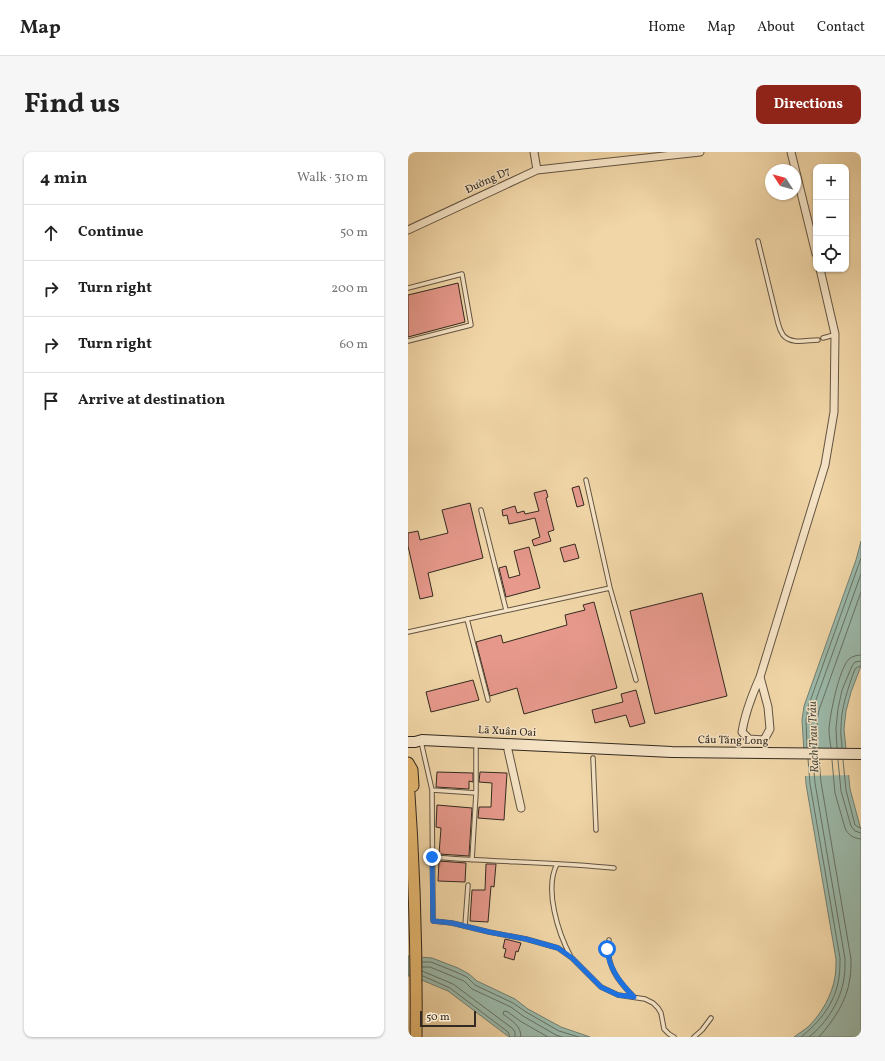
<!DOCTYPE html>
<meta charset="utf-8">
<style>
:root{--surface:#fff;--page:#f6f6f6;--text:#222;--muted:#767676;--line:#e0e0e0;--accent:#8f2418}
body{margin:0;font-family:Vollkorn,serif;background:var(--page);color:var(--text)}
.controls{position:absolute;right:12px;top:12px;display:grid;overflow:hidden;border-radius:8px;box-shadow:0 1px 3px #0004}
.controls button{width:36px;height:36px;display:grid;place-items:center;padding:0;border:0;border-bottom:1px solid var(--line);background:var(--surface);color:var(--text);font:20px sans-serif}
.compass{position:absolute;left:357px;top:12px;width:36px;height:36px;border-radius:50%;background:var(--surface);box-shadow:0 1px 3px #0004;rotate:306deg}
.scale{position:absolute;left:12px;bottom:10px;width:56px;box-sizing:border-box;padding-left:4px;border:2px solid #322920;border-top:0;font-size:11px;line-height:14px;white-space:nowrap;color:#322920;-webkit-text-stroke:3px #f6e4c6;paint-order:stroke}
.stop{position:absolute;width:12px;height:12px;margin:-9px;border:3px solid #1a73e8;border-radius:50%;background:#fff}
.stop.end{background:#1a73e8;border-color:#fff;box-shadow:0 1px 4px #0008}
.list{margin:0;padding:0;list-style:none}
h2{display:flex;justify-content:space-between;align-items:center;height:52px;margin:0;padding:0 16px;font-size:17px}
h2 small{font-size:13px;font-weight:400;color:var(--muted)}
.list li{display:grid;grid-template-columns:26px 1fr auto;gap:12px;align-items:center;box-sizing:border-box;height:56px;padding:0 16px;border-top:1px solid var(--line)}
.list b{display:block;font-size:15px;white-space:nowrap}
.list em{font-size:13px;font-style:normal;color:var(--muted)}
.icon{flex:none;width:22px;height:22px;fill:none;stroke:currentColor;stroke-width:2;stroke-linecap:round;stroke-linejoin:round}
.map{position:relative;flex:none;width:453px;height:885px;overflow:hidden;border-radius:8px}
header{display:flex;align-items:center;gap:24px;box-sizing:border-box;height:56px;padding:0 20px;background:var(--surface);border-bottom:1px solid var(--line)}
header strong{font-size:19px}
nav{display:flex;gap:22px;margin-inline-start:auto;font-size:14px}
.intro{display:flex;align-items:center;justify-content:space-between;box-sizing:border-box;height:96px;padding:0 24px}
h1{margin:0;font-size:28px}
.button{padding:10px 18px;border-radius:8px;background:var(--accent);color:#fff;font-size:14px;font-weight:700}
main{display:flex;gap:24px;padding:0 24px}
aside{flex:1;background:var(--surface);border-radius:8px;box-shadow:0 1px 3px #0004}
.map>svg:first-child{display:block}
</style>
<header>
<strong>Map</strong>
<nav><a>Home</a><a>Map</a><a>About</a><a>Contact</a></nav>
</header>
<div class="intro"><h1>Find us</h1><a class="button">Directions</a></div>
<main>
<aside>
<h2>4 min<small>Walk · 310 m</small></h2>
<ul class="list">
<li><svg class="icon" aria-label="ahead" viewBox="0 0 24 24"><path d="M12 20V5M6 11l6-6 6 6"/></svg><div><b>Continue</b></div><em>50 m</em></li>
<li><svg class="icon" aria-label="right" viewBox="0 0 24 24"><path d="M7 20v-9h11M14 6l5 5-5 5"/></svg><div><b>Turn right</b></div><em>200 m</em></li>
<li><svg class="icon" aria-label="right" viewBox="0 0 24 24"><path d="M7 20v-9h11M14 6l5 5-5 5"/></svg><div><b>Turn right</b></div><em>60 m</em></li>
<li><svg class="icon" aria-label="arrive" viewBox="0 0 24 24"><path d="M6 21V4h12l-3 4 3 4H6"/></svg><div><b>Arrive at destination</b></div></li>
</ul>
</aside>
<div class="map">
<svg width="453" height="885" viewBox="0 0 453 885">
<rect width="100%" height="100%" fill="#f1d6a7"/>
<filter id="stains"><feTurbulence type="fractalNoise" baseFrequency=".005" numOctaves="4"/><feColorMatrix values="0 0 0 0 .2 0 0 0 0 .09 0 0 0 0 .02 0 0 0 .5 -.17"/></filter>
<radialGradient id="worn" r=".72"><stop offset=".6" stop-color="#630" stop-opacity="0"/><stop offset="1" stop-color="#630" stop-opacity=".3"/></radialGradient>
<path fill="#9bb9aa" stroke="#717f73" d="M453 389V514L443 540 438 559 436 577 442 637 453 678V885H386C391 881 397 878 401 874 414 861 424 843 427 825 428 819 428 813 428 807L398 632 394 568 396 554 448 408Z
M0 804 24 806 50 816 61 822 69 829 107 847 120 857 153 875 182 885H101L40 839 4 824H0Z"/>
<path fill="#f1d6a7" d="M394 607H441L443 623 395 624Z"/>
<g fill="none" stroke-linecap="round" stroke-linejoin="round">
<path stroke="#667165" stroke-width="1" d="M399 595 398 568 400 555 453 406
M404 595 403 568 405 556 453 422
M410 596 409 569 411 558 453 440
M423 596C422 589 421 583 421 577 422 562 431 517 441 507 445 504 449 503 453 503
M429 596 428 576 430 557 434 538 444 514 447 510 453 509
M434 596C434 589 432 583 433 576 433 556 440 536 447 517L450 515 453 514
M424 608 427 641 437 676C440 683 445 686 453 687
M430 608 433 639 443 674 447 679 453 681
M435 608 438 638 447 673 450 675 453 676
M14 810H23L48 820 59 825 67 833 105 851 118 860 151 879 171 885
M14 815H22L56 829 64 837 103 855 115 864 148 883 154 885
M14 819 45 832 104 876 107 880V885
M15 824 42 836 100 880 102 885
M113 885C113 873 104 869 95 862L96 859 100 860 112 869 140 885
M393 885C412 870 428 850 431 825 432 819 432 812 432 806L402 632 400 607
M401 885C419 871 433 848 436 826 437 820 437 813 437 807L407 631 405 607
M411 885C426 868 439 849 442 826 443 820 443 813 443 807L413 630 411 608"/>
</g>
<path fill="#e7998c" stroke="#322920" d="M50 131 57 170 0 185V143Z
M171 334 176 353 169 355 164 336Z
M138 338 140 345 138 346 146 378 140 380 143 389 126 394 124 388 132 385 127 366 101 372 99 363 95 364 94 358 107 354 109 361 116 359 117 362 131 359 126 341Z
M62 351 75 406 20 421 25 444 12 447 0 394V381L10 379 12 388 40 381 34 358Z
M167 392 171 406 156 410 152 396Z
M121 395 132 436 98 445 91 416 98 414 101 426 112 423 106 399Z
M294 441 319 544 247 562 222 459Z
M186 450 209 536 116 562 109 536 82 544 68 490 93 483 95 491 159 473 157 463 177 458 175 453Z
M65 528 71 548 23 560 18 540Z
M228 538 237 571 222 575 218 563 187 571 184 558 215 550 213 542Z
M29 620 65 621V630L61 629V637L28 635Z
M72 620 99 621 96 668 70 666 71 655H83L84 631 71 630Z
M29 653 64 656 61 704 31 702 33 676 28 675Z
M31 709 58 711 57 730 30 729Z
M78 712H88L86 735 83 734 80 770 62 769 64 738H77Z
M97 787 113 791 110 800 108 799 106 808 96 805 98 797 95 796Z"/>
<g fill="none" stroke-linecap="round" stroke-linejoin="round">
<defs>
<path id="lane" d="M350 89 370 171C371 175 373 180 375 183 383 193 399 188 410 188
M0 136 54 122 63 173 0 189
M415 186 426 183
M178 328 202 436
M73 358 98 458
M59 467 80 548
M0 480 202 436 228 528
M14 594 24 638 25 769 44 771 81 780 118 787 150 796 164 806 193 835 210 843 237 847 245 851 250 856 253 861 256 877 261 882 266 885
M185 606 188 678
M24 638 68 641
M24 705C85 710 146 710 206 716
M64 708 68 641V596
M149 712C136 737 150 781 163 805
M57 774 60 733
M201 788C197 813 210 829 226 845
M286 885 294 878 303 866"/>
<path id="street" d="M126 0 129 18
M383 0 408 102
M0 78 129 18 292 0
M352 525 360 555 362 577 356 588 341 587 334 580C337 561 344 543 352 525L417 313 426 260 427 182 412 117
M100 598 113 656"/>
<path id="secondary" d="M0 590H7L14 588 264 600 453 602"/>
<path id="primary" d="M0 611 4 618 5 634
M0 626C6 712 9 799 8 885"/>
</defs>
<use href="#lane" stroke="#625442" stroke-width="5.5"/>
<use href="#street" stroke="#625442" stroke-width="9"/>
<use href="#secondary" stroke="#322920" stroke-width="12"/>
<use href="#primary" stroke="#322920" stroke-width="13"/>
<use href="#lane" stroke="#f6e4c6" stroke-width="3.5"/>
<use href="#street" stroke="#f6e4c6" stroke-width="7"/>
<use href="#secondary" stroke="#f6e4c6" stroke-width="10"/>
<use href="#primary" stroke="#e8bb74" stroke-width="11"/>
</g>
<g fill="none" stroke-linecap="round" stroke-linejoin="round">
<path stroke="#1a73e8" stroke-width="5" d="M24 705 25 769 44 771 81 780 118 787 150 796 164 806 193 835 210 843 226 845C213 832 201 817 199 797"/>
</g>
<g text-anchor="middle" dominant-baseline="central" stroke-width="3" stroke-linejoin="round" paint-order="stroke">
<g font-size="11" fill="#322920" stroke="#f6e4c6">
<text transform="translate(80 29) rotate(-25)">Đường D7</text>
<text transform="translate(99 580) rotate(3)">Lã Xuân Oai</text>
<text transform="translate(325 589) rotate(1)">Cầu Tăng Long</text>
</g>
<g font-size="12" font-style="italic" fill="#4c4d42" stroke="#f6e4c6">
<text transform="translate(406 585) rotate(-92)">Rạch Trau Trảu</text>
</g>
</g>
<rect width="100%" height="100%" filter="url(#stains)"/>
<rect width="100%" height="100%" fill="url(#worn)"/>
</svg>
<div class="controls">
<button>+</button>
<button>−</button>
<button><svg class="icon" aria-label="locate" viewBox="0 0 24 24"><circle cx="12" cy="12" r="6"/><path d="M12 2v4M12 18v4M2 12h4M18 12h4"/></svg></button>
</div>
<svg class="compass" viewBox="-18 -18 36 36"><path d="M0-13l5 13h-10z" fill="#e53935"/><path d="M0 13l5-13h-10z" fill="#767676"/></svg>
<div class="scale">50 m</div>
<div class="stop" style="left:199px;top:797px"></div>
<div class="stop end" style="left:24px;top:705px"></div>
</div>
</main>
